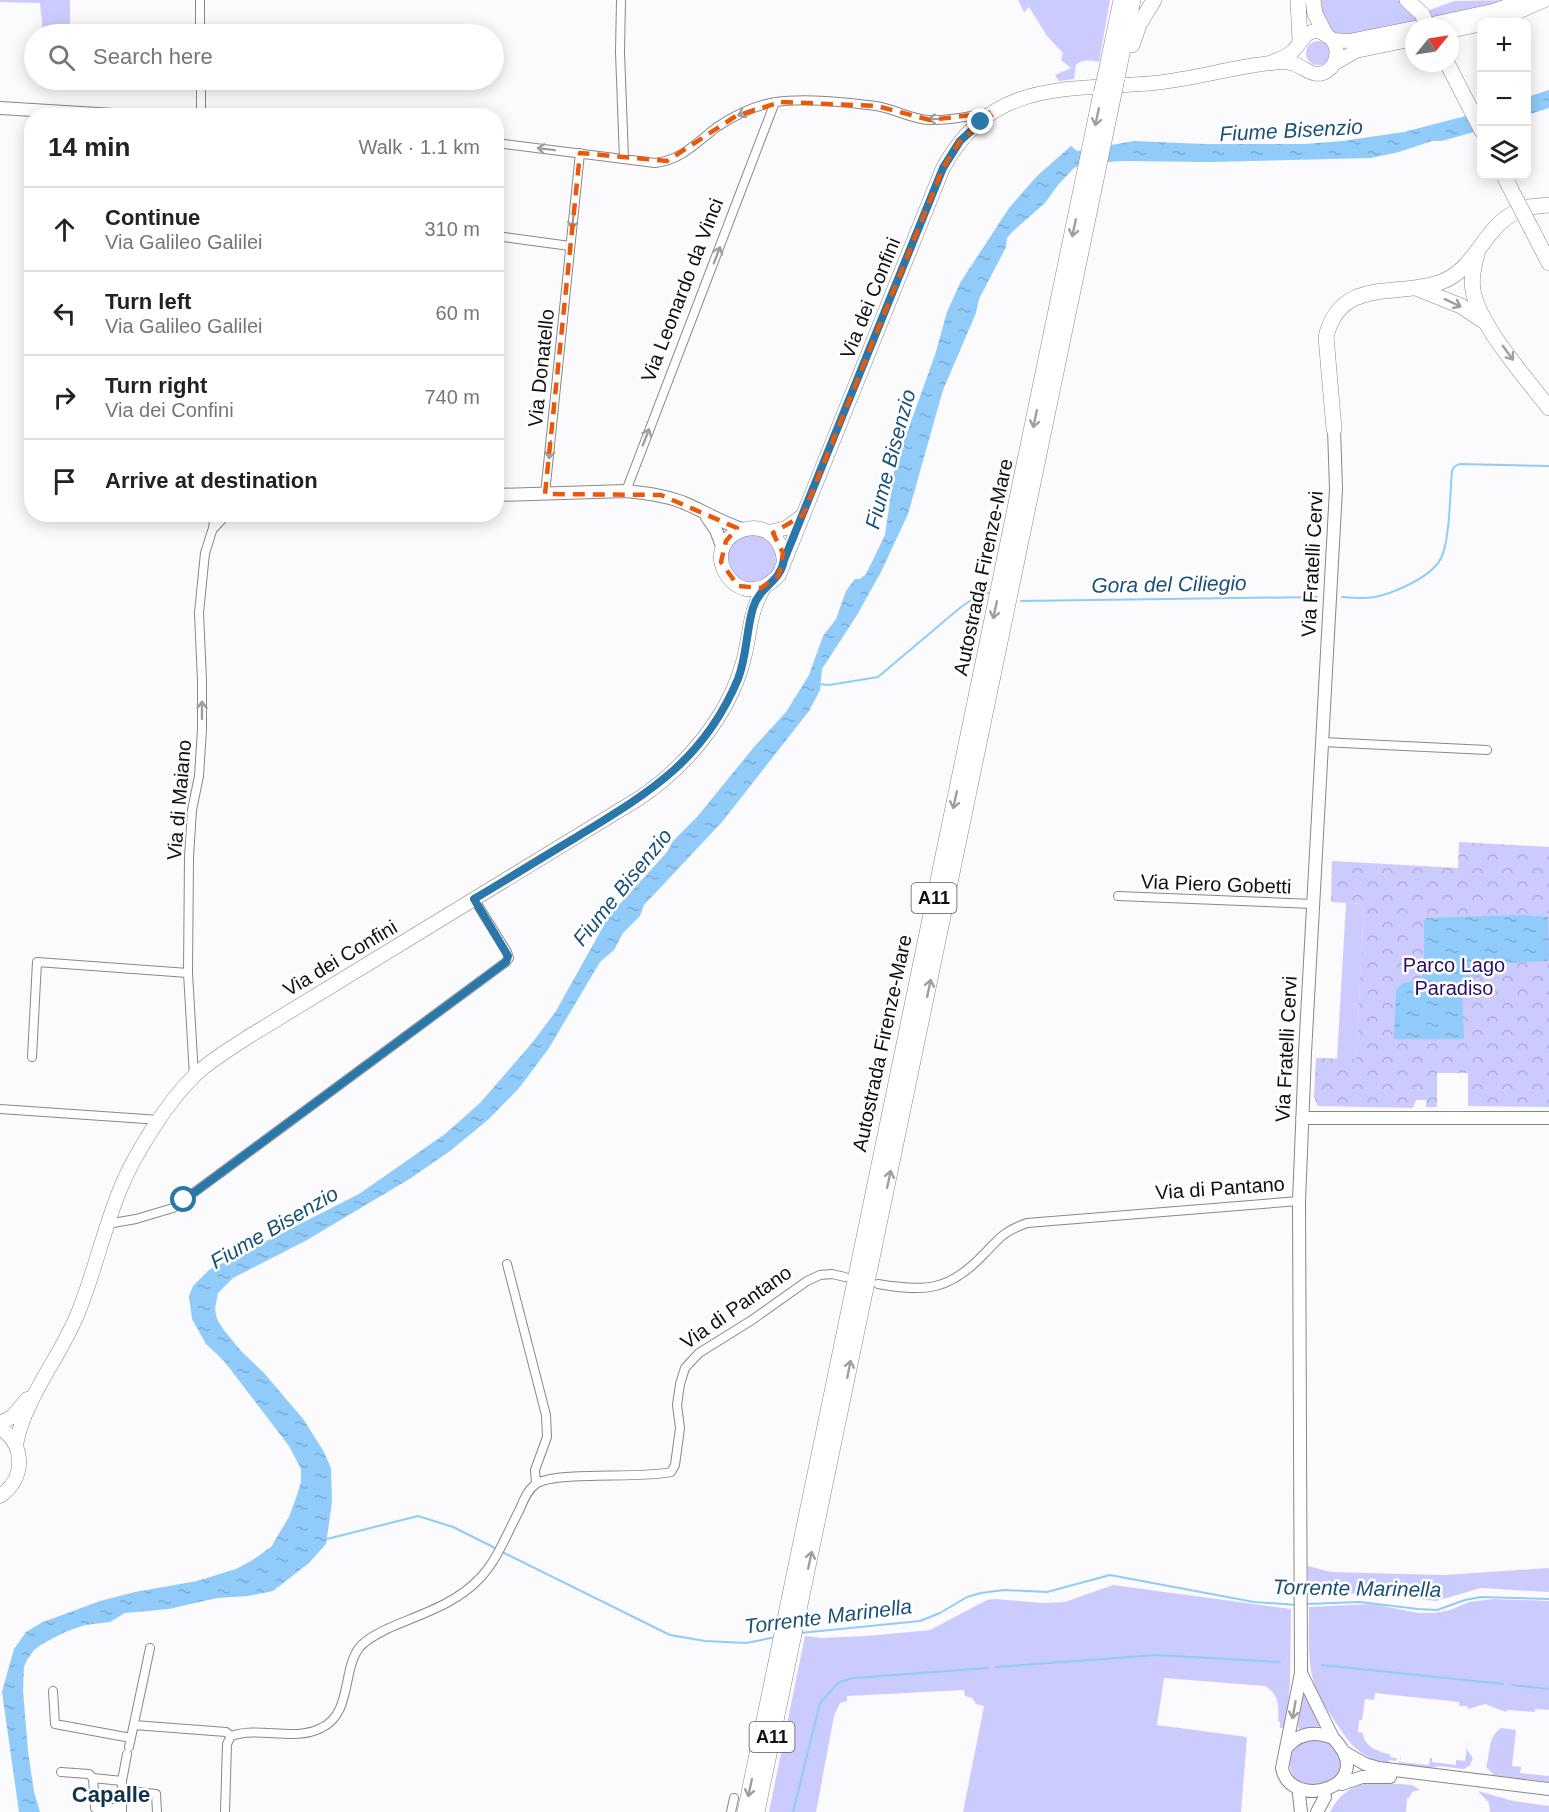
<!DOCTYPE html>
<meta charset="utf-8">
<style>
:root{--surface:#fff;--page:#f2f2f2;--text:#222;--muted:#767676;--line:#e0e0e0}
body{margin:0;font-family:Arial,sans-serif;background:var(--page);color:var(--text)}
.controls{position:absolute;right:18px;top:18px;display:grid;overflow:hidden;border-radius:12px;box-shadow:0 3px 15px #0003}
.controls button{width:54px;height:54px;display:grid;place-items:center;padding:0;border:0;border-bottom:2px solid var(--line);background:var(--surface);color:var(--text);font:30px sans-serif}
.compass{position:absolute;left:1405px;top:18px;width:54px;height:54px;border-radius:50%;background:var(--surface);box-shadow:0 3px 15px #0003;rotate:60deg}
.stop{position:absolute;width:18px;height:18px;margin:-14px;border:4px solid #2a77aa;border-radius:50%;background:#fff}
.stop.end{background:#2a77aa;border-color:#fff;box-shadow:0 2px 6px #0008}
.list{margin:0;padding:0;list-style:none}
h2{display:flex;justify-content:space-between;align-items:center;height:78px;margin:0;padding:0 24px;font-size:26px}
h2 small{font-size:20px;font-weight:400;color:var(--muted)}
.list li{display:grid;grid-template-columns:39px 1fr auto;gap:18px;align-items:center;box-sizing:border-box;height:84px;padding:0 24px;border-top:2px solid var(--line)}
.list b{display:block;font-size:22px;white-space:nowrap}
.list p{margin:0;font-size:20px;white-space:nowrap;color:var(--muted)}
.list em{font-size:20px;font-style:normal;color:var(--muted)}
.icon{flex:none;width:33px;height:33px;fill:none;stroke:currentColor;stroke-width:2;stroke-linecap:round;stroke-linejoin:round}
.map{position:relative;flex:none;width:1549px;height:1812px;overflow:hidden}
.search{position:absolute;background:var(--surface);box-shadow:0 3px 15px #0003;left:24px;top:24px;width:480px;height:66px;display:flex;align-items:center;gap:15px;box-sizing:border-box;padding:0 21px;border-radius:33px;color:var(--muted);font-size:22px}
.panel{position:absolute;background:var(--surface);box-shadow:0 3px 15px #0003;left:24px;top:108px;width:480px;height:414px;border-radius:24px}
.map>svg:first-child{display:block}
</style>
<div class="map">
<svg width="1549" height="1812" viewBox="0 0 1549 1812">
<defs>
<pattern id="forest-crowns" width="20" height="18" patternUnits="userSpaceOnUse" patternTransform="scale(1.5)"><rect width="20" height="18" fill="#cccbfe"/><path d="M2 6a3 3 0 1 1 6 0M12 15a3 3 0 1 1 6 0" fill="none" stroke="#aeadd9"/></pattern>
<pattern id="water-ripples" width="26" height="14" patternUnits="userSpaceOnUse" patternTransform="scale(1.5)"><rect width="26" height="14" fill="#90cbfa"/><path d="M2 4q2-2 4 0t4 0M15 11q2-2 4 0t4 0" fill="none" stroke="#7badd5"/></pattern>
</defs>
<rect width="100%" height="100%" fill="#fbfbfd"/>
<path fill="#cccbfe" d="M0 0H70V34H43L40 3 0 2Z
M1018 0H1110L1099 62C1090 60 1082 59 1076 65L1074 79 1059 81 1055 75 1071 68 1061 60 1063 53 1047 36 1029 7 1024 12Z
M1316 0H1401L1427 11 1454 1 1517 0 1347 39 1333 34Z
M1306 53a12 12 0 1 1 24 0a12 12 0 1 1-24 0Z
M728 559a24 24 0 1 1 48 0a24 24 0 1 1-48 0Z
M1346 903 1364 904 1356 1060 1337 1059Z
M1308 1566 1331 1572 1444 1575 1549 1568V1592L1481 1588 1436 1601 1372 1593 1308 1595Z
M1113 1585 1291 1609 1290 1683 1286 1728H1280V1722L1278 1721C1279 1707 1279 1694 1265 1686L1164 1678 1157 1725 1247 1737 1241 1812H963L984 1706 976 1704 972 1698 965 1696 964 1690 847 1696V1701L840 1703 834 1716 816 1812H769L805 1636 822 1638 867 1636 930 1630 987 1600 995 1599 1043 1603 1065 1602Z
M1494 1599 1549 1601V1710L1535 1709V1712L1507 1710 1506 1712 1485 1704 1468 1709 1467 1706H1459V1702L1375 1693 1374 1700 1365 1699 1362 1720H1359L1358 1732 1363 1733C1363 1745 1379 1753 1390 1754V1757L1397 1758 1396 1761 1389 1760V1764C1360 1757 1352 1747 1336 1723 1331 1715 1325 1707 1320 1699 1306 1671 1309 1638 1309 1607L1373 1604 1418 1613H1434L1450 1610 1469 1602Z
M1300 1684 1321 1726 1298 1729Z
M1501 1728 1516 1730 1512 1766 1521 1767 1520 1773 1549 1776V1782L1494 1775 1486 1767C1491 1753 1487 1737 1501 1728Z
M1468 1738 1467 1750 1473 1758 1470 1765 1464 1769 1440 1766 1426 1769 1391 1764 1399 1763 1401 1755 1400 1762 1429 1765 1430 1758H1432V1762L1456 1765V1760L1465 1761Z
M1322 1739C1348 1751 1344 1769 1328 1788L1296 1783C1282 1755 1291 1741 1322 1739Z
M1370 1782 1412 1785 1420 1790 1412 1792 1409 1798H1407L1406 1812H1330C1338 1795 1352 1786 1370 1782Z
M1478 1791 1513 1801 1549 1806V1812H1490L1489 1803Z"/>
<path fill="url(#forest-crowns)" d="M1459 842 1549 847V1107L1468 1106V1073H1437V1107H1426V1100H1416L1413 1108 1318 1106 1314 1097 1316 1058 1356 1059 1364 904 1331 902 1332 861 1458 868Z"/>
<path fill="url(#water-ripples)" d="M1549 90V108L1527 115V97Z
M1481 112V130L1442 141H1432L1399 152 1371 158 1211 162 1120 161 1080 165 1074 168 1058 185 1045 203 1013 231 1007 238 1006 247 979 299 976 313 943 390 908 514 881 572 857 615 822 669 820 690 809 711 722 822 644 905 640 916 623 933 614 950 600 962 549 1048 520 1087 489 1119 450 1151 411 1178 307 1240 233 1278 218 1293 215 1309 217 1319 223 1329 241 1351 264 1373 304 1420 324 1452 331 1468 332 1502 326 1544 309 1563 273 1591 248 1596 217 1598 169 1609 125 1613 110 1622 85 1625 65 1632 42 1644 34 1650 27 1660 24 1667 23 1691 28 1751 34 1792 40 1812H19L2 1692 14 1649 26 1632 43 1622 100 1601 135 1592 197 1581 236 1569 251 1561 271 1547 289 1517 297 1495 301 1482V1469L289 1446 224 1361 206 1344 192 1319 189 1296 193 1286 209 1270 359 1194 445 1134 480 1103 532 1043 556 1011 609 916 667 852 673 841 697 817 754 747 786 712 809 675 823 636 836 619 846 591 855 579H860L866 574 885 535 895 466 935 355 947 312 960 283 1009 208 1037 176 1071 146 1077 151 1134 141 1204 144H1305L1342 141 1404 132Z
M1525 915 1548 917 1549 959 1547 961 1504 963 1483 975 1469 977 1464 980 1462 987 1464 1037 1462 1039H1394L1396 990 1403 983 1420 979 1424 972V921L1427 918Z"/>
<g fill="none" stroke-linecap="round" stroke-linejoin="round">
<path stroke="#90cbfa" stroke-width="2" d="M1342 597C1353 598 1364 599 1375 597 1394 593 1432 577 1441 558 1450 541 1450 492 1452 471L1454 467 1459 464 1549 466
M1021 601 1317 597
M819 684 829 685 878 677 961 607 976 597 988 593
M327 1539 418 1516 453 1527 497 1549
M502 1552 670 1635 705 1641 746 1643 776 1637
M1306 1604 1360 1602 1418 1609 1437 1610 1465 1600 1481 1597 1549 1599
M800 1633 920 1621 940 1613 967 1597 981 1593 1004 1590 1047 1592 1110 1575 1254 1602 1297 1605
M1322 1665 1503 1684
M996 1667 1156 1655 1280 1662
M1512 1685 1549 1689
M793 1812 820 1703 839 1682 854 1678 988 1668"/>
<defs>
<path id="street" d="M200 0V34
M621 0 620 52 624 159
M201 80V116
M496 143 655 163C682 160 697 142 717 127 735 115 755 105 776 102 804 98 848 102 876 106 895 109 911 119 929 120 949 121 969 116 988 113
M496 236 570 246
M626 491 775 102
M545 494 580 153
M214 528 227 514
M1322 742 1487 750
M1118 896 1313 904
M32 1057 37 962 188 973
M194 1076 188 973 189 857 192 810 199 776 202 729V681L199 613 205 553 213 528 215 514
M0 1109 160 1120
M107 1224 136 1219 173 1208 506 962 509 958 507 952 474 899
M507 1264 546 1415 547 1437 535 1470 536 1483
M878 1284C925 1292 949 1291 983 1255 1000 1238 1002 1232 1027 1223L1299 1201
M53 1691 55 1724 131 1738
M134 1725 226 1732 231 1736
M129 1747 150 1648
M61 1772 89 1774 93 1778
M122 1781 127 1754
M121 1790 156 1794 157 1812
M120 1808H95L93 1778 122 1781V1812
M225 1812 227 1744 231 1736C260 1726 294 1742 321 1728 352 1714 342 1671 359 1648 366 1639 379 1633 389 1628 421 1614 456 1604 480 1578 498 1559 507 1533 519 1511 523 1502 527 1490 536 1484 554 1471 641 1479 671 1472L675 1465 680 1428 677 1405 680 1384 685 1368 699 1353 752 1320 807 1281 820 1275 832 1274 845 1277
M731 1812 734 1798"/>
<path id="secondary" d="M0 108 130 116
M496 495 626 491C645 493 663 495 682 502 702 510 720 522 742 529
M707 517 716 530 723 549
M1302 1118H1549
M1301 1673 1333 1738C1381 1787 1290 1812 1282 1768L1301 1673 1299 1201 1305 1053 1336 489 1334 429
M1287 1747C1300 1732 1316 1731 1333 1738
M1344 1752 1365 1764 1378 1768 1549 1789
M1342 1784 1362 1777H1390
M1299 1794 1301 1812
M1317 1812 1325 1797"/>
<path id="primary" d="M1487 22 1511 15 1545 0
M1418 27 1493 11 1524 0
M1450 31 1482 24
M1332 40 1349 41 1414 28
M1335 63 1356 51 1414 39
M769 532 786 528 802 516
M784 560C777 504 703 531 725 572 729 580 737 587 746 589 760 591 770 585 779 575L943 168C992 78 1068 91 1154 83 1194 79 1232 67 1271 63 1278 62 1287 62 1294 64 1306 68 1314 79 1327 71 1339 63 1340 44 1328 36 1307 22 1302 43 1292 52 1286 57 1279 59 1272 62
M0 1423 12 1417 27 1399
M0 1428C25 1444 26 1479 0 1496
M16 1445C25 1397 60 1358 78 1313 94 1274 103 1232 119 1192 133 1156 166 1104 193 1077 209 1061 230 1049 248 1037L638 799C685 768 728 717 743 662 751 633 748 615 764 587"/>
<path id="highway" d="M1298 0 1300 40
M1313 0 1315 14 1326 35
M1407 0 1422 14
M1132 45 1139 25 1154 0
M1447 63 1482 131
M1105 77 1121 0
M1117 78 1133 0
M1529 207 1549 205
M1532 230 1549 263
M1477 254C1474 266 1471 278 1473 291 1480 327 1526 378 1549 408
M1416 288 1461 306 1485 322
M1334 429 1326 337C1340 276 1399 298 1441 282 1475 270 1483 229 1514 213
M745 1812 1101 93
M757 1812 1114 93"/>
</defs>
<use href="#street" stroke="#88888a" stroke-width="10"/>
<use href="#secondary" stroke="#88888a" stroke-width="14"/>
<use href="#primary" stroke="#88888a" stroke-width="15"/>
<use href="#highway" stroke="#88888a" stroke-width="16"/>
<use href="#street" stroke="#fff" stroke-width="8"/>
<use href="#secondary" stroke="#fff" stroke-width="12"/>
<use href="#primary" stroke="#fff" stroke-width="14"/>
<use href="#highway" stroke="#fff" stroke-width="15"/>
<defs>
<path id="highway-bridge" d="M1422 14 1428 27
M1101 93 1105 77
M1114 93 1117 78
M1504 176 1532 230"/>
</defs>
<use href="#highway-bridge" stroke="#88888a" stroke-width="16" stroke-linecap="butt"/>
<use href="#highway-bridge" stroke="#fff" stroke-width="15"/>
</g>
<defs><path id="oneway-shaft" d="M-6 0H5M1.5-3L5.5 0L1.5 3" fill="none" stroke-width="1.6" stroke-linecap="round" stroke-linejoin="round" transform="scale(1.5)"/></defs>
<g stroke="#9f9f9f">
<use href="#oneway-shaft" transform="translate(746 112) rotate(157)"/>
<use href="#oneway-shaft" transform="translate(1097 117) rotate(102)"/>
<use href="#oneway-shaft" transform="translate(937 119) rotate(179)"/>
<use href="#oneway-shaft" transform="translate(546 149) rotate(-173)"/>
<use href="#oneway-shaft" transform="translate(573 220) rotate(96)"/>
<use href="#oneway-shaft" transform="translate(1074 228) rotate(102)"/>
<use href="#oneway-shaft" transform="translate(717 255) rotate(-69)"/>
<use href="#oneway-shaft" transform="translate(1453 303) rotate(25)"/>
<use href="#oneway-shaft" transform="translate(1508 353) rotate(54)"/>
<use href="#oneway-shaft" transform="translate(1035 419) rotate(102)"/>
<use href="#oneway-shaft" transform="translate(646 437) rotate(-69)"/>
<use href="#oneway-shaft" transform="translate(550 450) rotate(96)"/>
<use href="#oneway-shaft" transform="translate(995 610) rotate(102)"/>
<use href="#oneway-shaft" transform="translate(202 710) rotate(-90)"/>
<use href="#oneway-shaft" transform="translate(955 800) rotate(102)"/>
<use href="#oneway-shaft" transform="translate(929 988) rotate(-78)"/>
<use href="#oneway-shaft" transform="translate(889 1179) rotate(-78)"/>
<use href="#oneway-shaft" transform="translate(849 1369) rotate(-79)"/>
<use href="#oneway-shaft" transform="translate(810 1560) rotate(-78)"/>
<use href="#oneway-shaft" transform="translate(1294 1710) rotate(100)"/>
<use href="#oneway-shaft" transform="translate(750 1788) rotate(102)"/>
</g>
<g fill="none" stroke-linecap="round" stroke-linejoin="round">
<path stroke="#2a77aa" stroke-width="8" d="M184 1200 506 962 508 956 474 899C508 879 541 858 575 838 648 793 703 762 738 679 747 656 746 631 753 608 760 585 780 583 784 560L943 168 960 141 981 122"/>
</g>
<path fill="none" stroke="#e8590c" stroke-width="4.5" stroke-dasharray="12 8" stroke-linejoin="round" d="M781 102 877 106 930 120 995 112 960 141 943 168 803 515 773 533 783 553 779 575 761 588 738 586 721 562 726 541 737 528 661 495 545 494 580 153 667 161 736 116Z"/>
<g text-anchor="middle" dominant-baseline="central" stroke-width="5" stroke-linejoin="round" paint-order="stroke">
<g fill="#fff" stroke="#585858" stroke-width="1.5">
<rect x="911.5" y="883" width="45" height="30" rx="4.5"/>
<rect x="749.5" y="1722" width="45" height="30" rx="4.5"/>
</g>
<g font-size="18" font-weight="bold" fill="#101010">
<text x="934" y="898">A11</text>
<text x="772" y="1737">A11</text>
</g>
<g font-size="20" fill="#101010" stroke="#fff">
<text transform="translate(682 290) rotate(-69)">Via Leonardo da Vinci</text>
<text transform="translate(870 298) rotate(-68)">Via dei Confini</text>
<text transform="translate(541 368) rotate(-84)">Via Donatello</text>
<text transform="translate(1312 564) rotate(-87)">Via Fratelli Cervi</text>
<text transform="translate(983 567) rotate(-78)">Autostrada Firenze-Mare</text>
<text transform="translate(179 800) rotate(-85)">Via di Maiano</text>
<text transform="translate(1216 884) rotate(2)">Via Piero Gobetti</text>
<text transform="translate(340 958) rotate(-31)">Via dei Confini</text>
<text transform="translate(882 1043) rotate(-78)">Autostrada Firenze-Mare</text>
<text transform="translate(1286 1049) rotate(-87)">Via Fratelli Cervi</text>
<text transform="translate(1220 1188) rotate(-4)">Via di Pantano</text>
<text transform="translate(736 1307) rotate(-35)">Via di Pantano</text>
</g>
<g font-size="20" fill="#290e6a" stroke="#fff">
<text x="1454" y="965">Parco Lago<tspan x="1454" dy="23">Paradiso</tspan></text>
</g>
<g font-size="21" font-style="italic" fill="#1a5178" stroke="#fff">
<text transform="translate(1291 130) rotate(-3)">Fiume Bisenzio</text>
<text transform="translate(890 459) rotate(-75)">Fiume Bisenzio</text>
<text transform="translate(1169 584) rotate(-1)">Gora del Ciliegio</text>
<text transform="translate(622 887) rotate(-51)">Fiume Bisenzio</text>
<text transform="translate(274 1227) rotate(-30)">Fiume Bisenzio</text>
<text transform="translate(1357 1588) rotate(1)">Torrente Marinella</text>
<text transform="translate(828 1616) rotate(-7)">Torrente Marinella</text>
</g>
<g font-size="22" font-weight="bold" fill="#10344d" stroke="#fff">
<text x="111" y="1794">Capalle</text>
</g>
</g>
</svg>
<div class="controls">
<button>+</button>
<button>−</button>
<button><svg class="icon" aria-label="layers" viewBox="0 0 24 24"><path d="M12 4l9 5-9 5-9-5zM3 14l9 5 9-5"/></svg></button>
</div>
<svg class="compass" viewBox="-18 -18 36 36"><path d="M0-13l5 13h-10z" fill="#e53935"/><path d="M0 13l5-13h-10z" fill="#767676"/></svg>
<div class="stop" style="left:184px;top:1200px"></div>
<div class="stop end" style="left:981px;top:122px"></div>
<div class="search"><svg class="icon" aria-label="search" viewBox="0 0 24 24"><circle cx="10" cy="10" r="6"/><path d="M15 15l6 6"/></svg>Search here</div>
<section class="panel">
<h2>14 min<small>Walk · 1.1 km</small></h2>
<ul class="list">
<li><svg class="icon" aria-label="ahead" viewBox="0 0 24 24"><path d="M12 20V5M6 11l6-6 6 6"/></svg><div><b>Continue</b><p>Via Galileo Galilei</p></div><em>310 m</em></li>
<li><svg class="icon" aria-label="left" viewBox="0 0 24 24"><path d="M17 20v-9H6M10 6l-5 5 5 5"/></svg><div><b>Turn left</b><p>Via Galileo Galilei</p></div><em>60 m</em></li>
<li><svg class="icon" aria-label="right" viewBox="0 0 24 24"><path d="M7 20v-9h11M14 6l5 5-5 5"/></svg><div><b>Turn right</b><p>Via dei Confini</p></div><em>740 m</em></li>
<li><svg class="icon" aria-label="arrive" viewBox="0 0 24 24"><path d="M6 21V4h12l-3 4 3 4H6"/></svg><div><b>Arrive at destination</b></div></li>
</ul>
</section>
</div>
